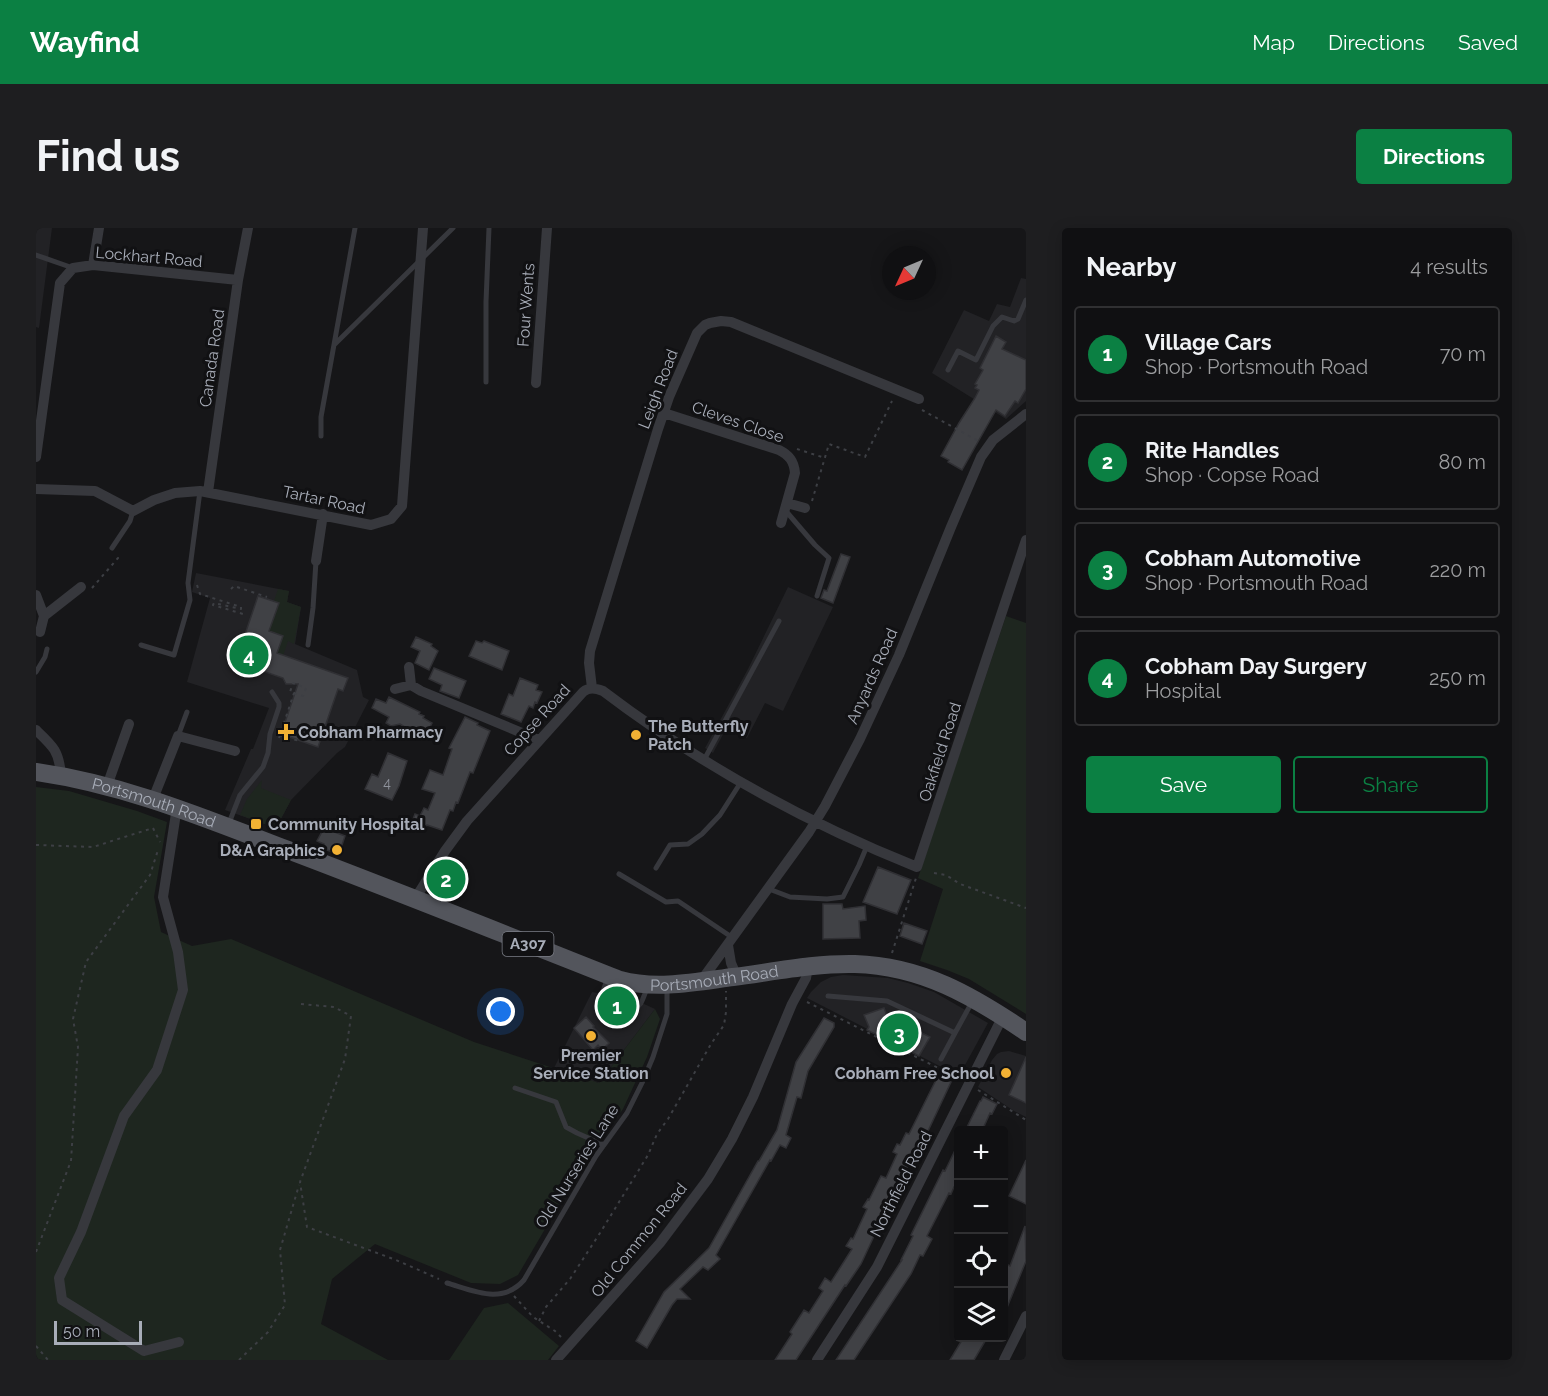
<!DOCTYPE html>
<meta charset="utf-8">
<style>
:root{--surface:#101012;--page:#1e1e20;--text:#f1f3f6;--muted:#9c9d9f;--line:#303032;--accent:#0b8043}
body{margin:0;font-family:Raleway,sans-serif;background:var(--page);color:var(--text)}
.controls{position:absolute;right:18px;bottom:18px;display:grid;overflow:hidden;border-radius:6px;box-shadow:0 3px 15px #0003}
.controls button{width:54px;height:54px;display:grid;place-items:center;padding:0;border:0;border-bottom:2px solid var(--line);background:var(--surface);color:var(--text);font:30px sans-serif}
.compass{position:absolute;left:846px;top:18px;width:54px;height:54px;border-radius:50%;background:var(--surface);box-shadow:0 3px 15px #0003;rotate:226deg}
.scale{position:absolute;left:18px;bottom:15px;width:88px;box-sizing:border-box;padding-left:6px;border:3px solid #a8adb8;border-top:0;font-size:16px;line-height:21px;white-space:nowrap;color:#a8adb8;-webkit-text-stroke:4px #111113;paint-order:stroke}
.you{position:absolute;left:465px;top:784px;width:21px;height:21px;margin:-15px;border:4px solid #fff;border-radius:50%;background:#1a73e8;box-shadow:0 0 0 9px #1a73e833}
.badge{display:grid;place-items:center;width:39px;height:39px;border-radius:50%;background:var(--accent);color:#fff;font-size:20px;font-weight:700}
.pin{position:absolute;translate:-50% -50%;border:3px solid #fff;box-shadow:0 2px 6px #0006}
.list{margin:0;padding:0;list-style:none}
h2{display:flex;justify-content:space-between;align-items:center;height:78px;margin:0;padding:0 24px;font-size:26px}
h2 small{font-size:20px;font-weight:400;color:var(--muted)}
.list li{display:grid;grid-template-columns:39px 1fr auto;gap:18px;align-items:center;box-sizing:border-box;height:96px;margin:0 12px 12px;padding:0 12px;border:2px solid var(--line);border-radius:6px}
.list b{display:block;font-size:22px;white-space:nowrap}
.list p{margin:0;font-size:20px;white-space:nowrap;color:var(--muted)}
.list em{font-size:20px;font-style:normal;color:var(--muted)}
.actions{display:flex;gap:12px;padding:18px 24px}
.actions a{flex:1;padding:14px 0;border:2px solid var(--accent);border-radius:6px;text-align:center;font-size:21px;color:var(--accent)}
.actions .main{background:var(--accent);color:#fff}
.icon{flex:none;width:33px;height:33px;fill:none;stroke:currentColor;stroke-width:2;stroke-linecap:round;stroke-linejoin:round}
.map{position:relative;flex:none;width:990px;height:1132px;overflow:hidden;border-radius:6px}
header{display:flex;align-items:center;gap:36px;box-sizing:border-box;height:84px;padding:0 30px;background:var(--accent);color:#fff}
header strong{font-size:28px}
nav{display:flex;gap:33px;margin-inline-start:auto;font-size:21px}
.intro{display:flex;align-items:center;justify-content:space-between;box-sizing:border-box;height:144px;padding:0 36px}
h1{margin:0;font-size:42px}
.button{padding:15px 27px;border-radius:6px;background:var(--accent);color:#fff;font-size:21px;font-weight:700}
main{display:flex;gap:36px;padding:0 36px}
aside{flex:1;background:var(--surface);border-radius:6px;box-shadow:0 3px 15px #0003}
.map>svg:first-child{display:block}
</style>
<header>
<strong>Wayfind</strong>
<nav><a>Map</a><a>Directions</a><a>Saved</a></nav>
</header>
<div class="intro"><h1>Find us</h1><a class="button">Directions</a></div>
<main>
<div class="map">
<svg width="990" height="1132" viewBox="0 0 990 1132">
<rect width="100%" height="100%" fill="#161618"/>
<path fill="#222225" d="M0 0H16L3 100 0 99Z
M985 50 990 51V173L970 191 896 145 928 82 953 93 961 76 974 79Z
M160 345 253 363 251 374 265 379 259 416 321 442 327 469 333 472 309 519 301 525 255 572 240 600 189 582 215 521H217L233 480 151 454 174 370 156 364Z
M752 359 797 379 747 483 729 475 711 510 691 499 677 525 669 520 712 441Z
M807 747 852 750 872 755 898 764 952 795 923 848 771 770 775 764 785 754 795 749Z
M556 764 597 771 619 781 563 855 518 840Z
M973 823 990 828V889L978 883 942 859 956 832 961 826 965 824Z"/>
<path fill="#1e261f" d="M242 361 253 363 251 374 265 379 258 416 252 413 247 428 241 426 233 403 242 375 238 373Z
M970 388 990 395V786L933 751 911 742 884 733 907 661 882 650Z
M226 552 225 560 255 572 240 600 204 587 211 571Z
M0 559 33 563 101 583 131 594 118 669 125 704 156 718 195 711 438 814 563 855 619 781 624 791 611 829 587 881 539 950 482 1047 464 1056 435 1055 339 1016 296 1051 285 1096 352 1132H0Z
M472 1075 523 1118 512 1132H413L448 1080Z"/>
<path fill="#404145" stroke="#303034" stroke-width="1.5" d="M960 108 970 114 966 121 990 132V161L982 175 979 173 969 188 960 182 926 242 912 234 913 232 905 228 923 195 939 170 943 162 939 160 941 157 939 156 947 142 944 140Z
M805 326 814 329 797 375 785 370 788 362 791 363Z
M222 368 243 375 233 403 247 408 241 425 312 450 307 463 302 461 282 519 245 506 262 456H250L247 450 215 439 209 443 202 427Z
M380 409 396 416 395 418 402 423 393 442 379 435 384 423 375 419Z
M440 413 446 415 448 413 473 423 466 442 433 428Z
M398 440 430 453 423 470 404 463 406 457 393 451Z
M484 450 502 457 500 462 506 464 501 475 499 474 497 480 493 478 485 494 465 486 473 466 477 468Z
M353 469 384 484 383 486 388 488 387 490 396 495 391 505 382 500 379 505 364 496 355 498 350 495 353 489 336 480 340 471 350 475Z
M429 489 442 495 441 497 454 503 437 545 434 544 422 575 420 574 417 583 414 582 406 602 391 597 389 602 376 594 379 586 384 588 388 580 392 582 399 565 386 561 394 542 407 547 416 521 413 520Z
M352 525 371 533 363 558 356 572 329 561 336 546 342 549Z
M288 600 309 608 303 626 285 620 288 616 281 613Z
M415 632 431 642 420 662 403 652Z
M842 639 875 652 861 686 827 674Z
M787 676H806L807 681 829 678 830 692 823 693 824 710 787 711Z
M868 695 891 703 886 716 864 708Z
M848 780 853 793 858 791 894 809 883 828 831 802 833 799 828 787Z
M550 789 558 798 557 799 573 815 566 822 562 817 557 822 538 800Z
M788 790 798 795V799L772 843 765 870 761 869 750 907 755 910 750 920 744 917 735 933 734 932 680 1027 684 1031 672 1042 667 1039 644 1061 654 1071H641L636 1077 611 1120 600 1113 628 1064 673 1020 722 933H723L741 902 760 834Z
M990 829V875L973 867Z
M902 848 915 854 892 903H886L891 905 884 919 882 918 854 974 825 1036 810 1058 809 1057 760 1132H739L756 1106 754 1104 768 1082 773 1085 787 1063 783 1060 789 1050 795 1054 816 1021 810 1018 815 1010 817 1011 831 981 827 979 832 971 833 972 845 948 850 950 861 926 857 924 861 916 864 917 870 905 873 906Z
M947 869 961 876 956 886 954 885 946 903H929L944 873H945Z
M922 916V961L918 959 915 966 913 965 891 1008 896 1011 887 1028 884 1027 875 1046 818 1132H800L866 1032H865L877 1008 875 1007 907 942 909 943Z
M990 932V976L973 968Z
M989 998 990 1033 968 1087V1041L970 1036 974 1038Z
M935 1110H951L938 1132H914L926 1112Z"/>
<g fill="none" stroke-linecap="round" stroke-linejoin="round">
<path stroke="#3d3f44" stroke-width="2" stroke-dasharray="3 4.5" stroke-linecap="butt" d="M886 182 944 214
M761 221 789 230
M776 273 793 216 829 229 856 173
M161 357 164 366 205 379V381L178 375 177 377 207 386
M56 360 82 330 79 328
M195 361 198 358 231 369
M244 507 263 513 264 511
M243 510 258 465 254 464 257 455 270 460 267 468 258 465
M0 617 57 619 117 600 124 614
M898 645 910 647 924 656 990 680
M856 725 880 650
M771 774 924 851
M265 776 298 779 315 788 309 831 264 954 271 999 360 1032 403 1051
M942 862 990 892
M0 1024 35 933 42 819 37 791 50 734 114 647 122 622
M478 1068 497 1089 519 1103 525 1109
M503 1093 510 1079 534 1051 564 1005 612 927 621 906 632 891 675 816 688 797 690 784V763
M0 1118 12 1132
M203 1132 232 1104 249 1077 244 1022 263 957"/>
<path stroke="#37383d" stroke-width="5" d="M0 27 37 40
M299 116 417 0
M912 142 922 123 940 132 957 98 966 89 978 93 982 91 990 72
M450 154V74L453 0
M285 208V189L319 0
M749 282 779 317 793 330 781 368
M76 320 94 293 97 283
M105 417 138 427 154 372 152 355 164 263
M272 417 277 380 280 333
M0 444 9 429 11 421
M690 492 706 500
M142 508 151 484
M668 532 743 393
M193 595 204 567 227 539 232 525 234 506 243 479V475L236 464
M620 640 634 617 652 616 666 606 684 587 705 554
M583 646 630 674 642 673 697 710
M733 661 754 669 791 671 807 669 823 637 831 618
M571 752C563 773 563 775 575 794 583 794 599 782 605 775 607 771 609 765 611 761
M792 768 851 773 919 805 936 774
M905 831 919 805
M479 860 520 874 530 899 541 905 568 917
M411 1055C438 1063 466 1077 488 1052L560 928 591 885 607 853 617 829 631 786V761"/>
<path stroke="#37383d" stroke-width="10" d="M57 37 63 0
M500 155 511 0
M628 185 743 222C753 227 758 233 759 245L745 295
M0 229 24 55 37 40 57 37 202 52
M0 261 59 263 97 283 118 272 139 265 164 263 335 297 355 291 366 278 387 0
M172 264 202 52 212 0
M751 275 769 280
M280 333 287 286
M0 367 8 388 4 404
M8 388 45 359
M373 439 375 457
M556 460 553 435 554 423 622 201 633 169 661 105 669 97 674 95 685 93 695 94 883 171
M359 461 375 457 385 463 503 512
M0 502C17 518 23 523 25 547
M71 558 93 496
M117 571 142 508 199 523
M141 579 127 669 142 724 147 762 121 842 88 888 45 1004 23 1050 26 1072 108 1123 143 1114
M379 671 409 623 431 593 547 464C553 459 559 460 567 463 663 536 769 594 881 639L990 312
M692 717 695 735 701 749
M665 753 773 604 789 578 824 511 863 427 915 299 945 229 957 212 990 186
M520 1132 624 1015 672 951 696 911 717 869 756 776 770 750 772 739
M781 1132 841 1039 967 788
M968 1132 990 1088"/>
<path stroke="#53555c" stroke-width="18" id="s1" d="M0 544C90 557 168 590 252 622 363 664 473 708 584 752 620 762 660 754 697 749 736 744 780 735 819 736 886 738 937 768 990 804"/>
</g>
<g fill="#f2b134" stroke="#111113" stroke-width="2">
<path d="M247 495h6v6h6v6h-6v6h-6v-6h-6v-6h6z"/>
<circle cx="600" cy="507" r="6"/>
<rect x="214" y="590" width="12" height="12" rx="3"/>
<circle cx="301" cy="622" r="6"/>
<circle cx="555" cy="808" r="6"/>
<circle cx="970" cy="845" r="6"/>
</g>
<g text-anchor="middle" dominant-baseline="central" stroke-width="6" stroke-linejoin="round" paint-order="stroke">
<g font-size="14" fill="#8e929b">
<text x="351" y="555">4</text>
</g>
<rect fill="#111113" stroke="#7b7e86" stroke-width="1.5" x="466.5" y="704" width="51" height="24" rx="4.5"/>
<g font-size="15" font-weight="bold" fill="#a8adb8">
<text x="492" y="716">A307</text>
</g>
<g font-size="16" fill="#a8adb8" stroke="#111113">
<text transform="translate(113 29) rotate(5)">Lockhart Road</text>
<text transform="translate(490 77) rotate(-86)">Four Wents</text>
<text transform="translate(176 130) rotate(-82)">Canada Road</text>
<text transform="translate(622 161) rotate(-69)">Leigh Road</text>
<text transform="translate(702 194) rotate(19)">Cleves Close</text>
<text transform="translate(288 272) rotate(12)">Tartar Road</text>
<text transform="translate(836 448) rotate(-66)">Anyards Road</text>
<text transform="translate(501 492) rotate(-48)">Copse Road</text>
<text transform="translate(904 524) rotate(-72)">Oakfield Road</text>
<text stroke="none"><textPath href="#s1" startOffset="122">Portsmouth Road</textPath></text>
<text stroke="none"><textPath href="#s1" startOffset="716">Portsmouth Road</textPath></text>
<text transform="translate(541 938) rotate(-58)">Old Nurseries Lane</text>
<text transform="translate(865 956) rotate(-63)">Northfield Road</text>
<text transform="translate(603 1012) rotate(-51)">Old Common Road</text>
</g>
<g font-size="16" font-weight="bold" fill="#a8adb8" stroke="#111113" text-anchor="start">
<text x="612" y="498">The Butterfly<tspan x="612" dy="18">Patch</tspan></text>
<text x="262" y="504">Cobham Pharmacy</text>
<text x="232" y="596">Community Hospital</text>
<text x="289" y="622" text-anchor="end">D&amp;A Graphics</text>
<text x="555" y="827" text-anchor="middle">Premier<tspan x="555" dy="18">Service Station</tspan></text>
<text x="958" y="845" text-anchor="end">Cobham Free School</text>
</g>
</g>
</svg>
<div class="controls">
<button>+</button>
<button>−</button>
<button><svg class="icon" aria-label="locate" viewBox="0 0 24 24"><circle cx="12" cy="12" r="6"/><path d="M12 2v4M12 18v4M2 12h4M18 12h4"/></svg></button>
<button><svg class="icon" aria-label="layers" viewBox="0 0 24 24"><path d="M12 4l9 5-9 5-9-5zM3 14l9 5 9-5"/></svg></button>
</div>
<svg class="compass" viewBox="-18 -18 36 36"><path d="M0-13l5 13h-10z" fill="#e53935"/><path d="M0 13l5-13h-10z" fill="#9c9d9f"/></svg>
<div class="scale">50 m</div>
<div class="you"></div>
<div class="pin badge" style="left:581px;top:778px">1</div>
<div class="pin badge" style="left:410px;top:651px">2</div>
<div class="pin badge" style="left:863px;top:805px">3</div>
<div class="pin badge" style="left:213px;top:427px">4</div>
</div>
<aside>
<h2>Nearby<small>4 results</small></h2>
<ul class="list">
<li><span class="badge">1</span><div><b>Village Cars</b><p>Shop · Portsmouth Road</p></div><em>70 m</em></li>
<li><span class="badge">2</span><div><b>Rite Handles</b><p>Shop · Copse Road</p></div><em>80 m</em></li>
<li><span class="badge">3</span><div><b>Cobham Automotive</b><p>Shop · Portsmouth Road</p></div><em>220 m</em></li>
<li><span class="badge">4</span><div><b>Cobham Day Surgery</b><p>Hospital</p></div><em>250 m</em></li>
</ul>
<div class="actions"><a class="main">Save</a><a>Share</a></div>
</aside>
</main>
